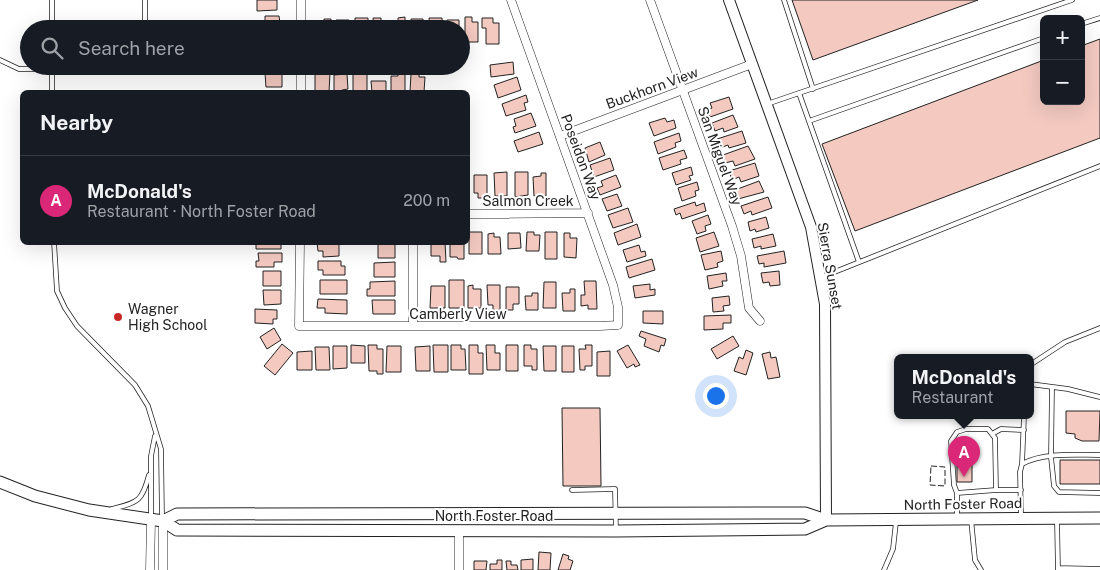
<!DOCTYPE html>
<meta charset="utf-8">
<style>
:root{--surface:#171b24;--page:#20242c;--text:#f1f3f6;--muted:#9ea1a6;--line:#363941;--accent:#db2777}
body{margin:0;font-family:"Public Sans",sans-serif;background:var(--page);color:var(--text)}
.controls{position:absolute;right:15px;top:15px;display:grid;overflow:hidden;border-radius:8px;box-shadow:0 5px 20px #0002}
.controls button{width:45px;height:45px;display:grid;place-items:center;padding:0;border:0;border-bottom:1px solid var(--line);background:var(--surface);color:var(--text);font:25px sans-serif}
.you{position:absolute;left:715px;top:395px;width:18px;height:18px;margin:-12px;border:4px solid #fff;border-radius:50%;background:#1a73e8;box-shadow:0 0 0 8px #1a73e833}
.badge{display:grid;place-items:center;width:32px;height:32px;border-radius:50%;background:var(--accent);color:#fff;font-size:16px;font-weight:700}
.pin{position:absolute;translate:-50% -41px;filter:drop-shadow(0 1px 2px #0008)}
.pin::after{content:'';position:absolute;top:26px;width:18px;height:15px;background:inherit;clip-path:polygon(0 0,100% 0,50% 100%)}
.popup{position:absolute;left:894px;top:354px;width:140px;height:65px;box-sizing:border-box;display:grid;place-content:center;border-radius:8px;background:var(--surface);filter:drop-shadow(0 1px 4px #0005);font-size:16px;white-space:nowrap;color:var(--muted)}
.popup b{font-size:19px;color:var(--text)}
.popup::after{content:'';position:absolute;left:50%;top:100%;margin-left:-10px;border:10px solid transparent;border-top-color:var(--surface)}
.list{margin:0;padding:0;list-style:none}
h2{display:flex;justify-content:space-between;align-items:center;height:65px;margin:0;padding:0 20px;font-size:21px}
h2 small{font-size:16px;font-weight:400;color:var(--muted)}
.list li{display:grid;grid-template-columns:32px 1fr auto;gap:15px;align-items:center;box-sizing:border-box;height:90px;padding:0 20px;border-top:1px solid var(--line)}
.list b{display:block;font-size:19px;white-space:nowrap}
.list p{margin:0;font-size:16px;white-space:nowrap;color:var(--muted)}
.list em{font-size:16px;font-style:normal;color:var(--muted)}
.icon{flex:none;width:28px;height:28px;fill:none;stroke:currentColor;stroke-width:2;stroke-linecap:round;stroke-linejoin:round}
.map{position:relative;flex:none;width:1100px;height:570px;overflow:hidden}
.search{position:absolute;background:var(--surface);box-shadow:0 5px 20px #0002;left:20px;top:20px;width:450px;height:55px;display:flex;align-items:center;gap:12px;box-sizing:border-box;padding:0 18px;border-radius:28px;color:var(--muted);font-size:19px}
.panel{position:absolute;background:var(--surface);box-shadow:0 5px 20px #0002;left:20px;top:90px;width:450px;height:155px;border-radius:8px}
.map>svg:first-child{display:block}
</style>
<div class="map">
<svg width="1100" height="570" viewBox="0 0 1100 570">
<rect width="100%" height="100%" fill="#fff"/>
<path fill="#f3c9c0" stroke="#222" d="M257 0H277V10L257 11Z
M792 0H978L813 60Z
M265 16H279L280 23 283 22V28L265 29Z
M405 17V29H392V22H398V18Z
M465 17H472V22H478V42H465Z
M355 18H368V29H355Z
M373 18H381V24H386V29H374Z
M429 18H442V29H430Z
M482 18H493V23H499V44H486V28H482Z
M324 19H331V29H318V24H324Z
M411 19H423L424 29H411Z
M336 20H349V29H336Z
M447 20H459V29H447Z
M1100 39V138L855 231 822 144 1044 60V101H1081V46Z
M513 62 514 74 491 77 490 65Z
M315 69 321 70V73H330L329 92H315Z
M361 69H367V92H353V73H361Z
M265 73H282V87H266Z
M347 74 348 89 342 90 343 92H334V75Z
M398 74H405V92H391V76H398Z
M411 74H419V77H425L424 92H410Z
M517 77 521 90 498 98 494 85Z
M371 81H386V92H372Z
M526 95 528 102 524 103 526 110 506 116 502 104Z
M729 97 733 109 710 117 707 110 712 108 710 103Z
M531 113 536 126 515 133 513 127 516 126 514 119Z
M733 115 738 127 724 132 723 128 715 131 712 123Z
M665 118 667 122 674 120 676 128 654 136 649 123Z
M742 131 746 143 729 148 728 145 720 148 717 139Z
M539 132 543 144 518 152 514 141Z
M679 133 681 141 675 143 676 147 658 154 654 142Z
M600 142 605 155 589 162 585 148Z
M748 146 755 159 735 166 733 161 725 163 723 155Z
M684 150 687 158 680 160 681 164 663 170 659 158Z
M610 158 614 170 594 177 590 165Z
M755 163 759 176 741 182 739 177 732 180 729 171Z
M691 167 693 175 689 176 691 180 676 185 672 173Z
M507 172V196H495L494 173Z
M515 172H528V195L515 197Z
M541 173H546V196H534L533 177 541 176Z
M474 175H487V198H478V193H474Z
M616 175 621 187 600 195 597 188 603 186 601 181Z
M759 181 764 192 738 199 735 190Z
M697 182 699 190 695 191 696 196 682 201 678 188Z
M617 194 622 206 607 211 602 199Z
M768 197 772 208 752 215 751 211 744 214 741 206Z
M695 202 696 206 704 203 706 211 682 219 680 213 676 215 674 209Z
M628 208 633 222 613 228 608 215Z
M708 215 711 224 705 226 706 231 697 234 692 221Z
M766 217 769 228 756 232 755 229 750 231 748 222Z
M637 224 641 237 618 245 614 233Z
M469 232H482V254H469Z
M527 232H534V235H540L539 251H526Z
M545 232H557V259H545Z
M714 232 719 246 700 252 696 238Z
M494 233V237H500L501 254H488V234Z
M508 233H520L521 248 508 249Z
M564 233H570V238H577L576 258 564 257Z
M773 234 776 246 761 249V246L754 248 752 239Z
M256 242H281V249H256Z
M317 242H339V256L323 257V251H318Z
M431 242H445L446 262H440V256H431Z
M450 242H464V259H458L457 257H450Z
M378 244H395V258H378Z
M639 245 641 252 645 251 646 256 627 262 623 250Z
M721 251 723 261 717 263 718 267 705 270 701 255Z
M784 251 786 263 764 267V263L759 264 757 256Z
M258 253H282V262H274V267H256V261H259Z
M652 259 655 270 629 278 626 267Z
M318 261H341V266H345V275H323V270H318Z
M395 262V277H374V263Z
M263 271H281V286H263Z
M779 271 780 285 770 286 769 282 763 283 761 273Z
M726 273 727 281H722L723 286 709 289 707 276Z
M320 280H347V294H320Z
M449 280H464V308H449Z
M395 281V296H367V289H370V282Z
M584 281H596L597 309H588V305L581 306V295H585Z
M544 282H556V308H543Z
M650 284V290L655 289V295L635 298 633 286Z
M473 285V289H481V308H468V286Z
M487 285H500V310H493V305H488Z
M431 286H445V308H430Z
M506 287H519V304H513V310H506Z
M570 289H575V311H563L562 293H570Z
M263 290H281V304L264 305Z
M532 293H538V310H526L525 296H532Z
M729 296 730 305 723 306 724 311 713 312 712 298Z
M318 299 347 300V314L325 313V308H317Z
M372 300H395V314H373Z
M255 309 277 310V319H273V324L255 323Z
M643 311H663V324L643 323Z
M731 315V323H723V329L704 330V316Z
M274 328 281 340 267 349 260 337Z
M641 331 666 339 664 346 661 345 659 352 644 346 646 339 639 336Z
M733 336 739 346 717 359 711 349Z
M282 344 293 353 275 375 264 366Z
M351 345 365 346V363H351Z
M368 345H377V349H383V374H377V371H369Z
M433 345H448V372H434Z
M451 345H461V349H465L466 370H451Z
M469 345H478V353H483V374H469Z
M486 345H495V353H500V370H487Z
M506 345H518V371H506Z
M524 345H531V349H537V370H532V366H524Z
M585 345H592V366H585V370H580L579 349H586Z
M628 345 640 365 635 367 634 364 627 368 617 351Z
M333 346H347V368L333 369Z
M387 346H401V372H386Z
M430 346V371H416L415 347Z
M543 346H556V371H544Z
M562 346H574V372H562Z
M315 347H329L330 370H316Z
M746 350 753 353 746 375 734 371 739 357 743 359Z
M312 351V370H297V352Z
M610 351V376H597V352Z
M770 352 771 358 776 357 780 377 768 379 762 354Z
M562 408H600L601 486H563Z
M1066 411H1100L1099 441H1082L1075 438V434L1066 433Z
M957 447H972V482H957Z
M1060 460H1100V484H1060Z
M539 552 551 553 550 570H538Z
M563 554 569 556 568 559 573 561 570 570H558Z
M533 559V570H521V560Z
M497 560H502V570H490V564H497Z
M474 561H487L486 570H474Z
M506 561H511V565H517L518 570H507Z"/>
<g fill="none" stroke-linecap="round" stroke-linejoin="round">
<defs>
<path id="service" d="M52 0V29
M784 0 813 89
M1081 24 1100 18
M145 29V0
M0 60 19 69H145V66
M52 66V92
M799 93 859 262
M767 104 1072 0
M809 121 1044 38
M54 242 57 291 65 308 77 326 135 385 148 406 161 449 162 519
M822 277 1100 166
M1030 365 1065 342 1100 328
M1030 384 1068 389 1100 397
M1052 387 1051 457 1054 486 1059 492 1100 493
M992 434 1001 429 1024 430
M1022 464 1024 416
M572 490 615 489 616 531
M996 490H1021
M957 493 996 490 995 438 988 429H966L957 432 951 441 954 485 957 493V517
M112 509C138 502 142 502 149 475
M1021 516 1020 472 1022 464C1044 452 1075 455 1100 455
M151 519V456L155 436
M971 519 975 560 981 570
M1057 520 1058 570
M1058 568 1100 569
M884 570 893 549 896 522"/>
<path id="minor" d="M650 0 732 226 741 256 749 308 760 321
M301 29V0
M301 92V66
M560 136 752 64
M468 214 588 213
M300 242 299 326H600L618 325V307L613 285 511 0
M413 326V242
M163 521V570
M150 570 151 520
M459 570V531"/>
<path id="tertiary" d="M729 0 811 227 825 304 826 520"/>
<path id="secondary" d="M0 482 35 496 89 510 163 521 177 530 616 531 805 529 826 520
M163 521 177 514 805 513 826 520 1100 518"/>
</defs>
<use href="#service" stroke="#222" stroke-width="5.5"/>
<use href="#minor" stroke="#222" stroke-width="9"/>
<use href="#tertiary" stroke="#222" stroke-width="12"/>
<use href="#secondary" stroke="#222" stroke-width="13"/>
<use href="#service" stroke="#fff" stroke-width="4"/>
<use href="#minor" stroke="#fff" stroke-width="8"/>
<use href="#tertiary" stroke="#fff" stroke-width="10"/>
<use href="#secondary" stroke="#fff" stroke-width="11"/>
<path stroke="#222" stroke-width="1" stroke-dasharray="6 2.5" stroke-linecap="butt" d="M931 466 945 467V486L930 485Z"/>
</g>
<circle fill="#c62828" stroke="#fff" stroke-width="2" cx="118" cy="317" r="5"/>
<g text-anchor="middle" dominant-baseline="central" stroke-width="4" stroke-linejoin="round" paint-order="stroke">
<g font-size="14" fill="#222" stroke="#fff">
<text transform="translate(652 88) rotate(-20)">Buckhorn View</text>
<text transform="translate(720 156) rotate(70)">San Miguel Way</text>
<text transform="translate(581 157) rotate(70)">Poseidon Way</text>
<text x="528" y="201">Salmon Creek</text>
<text transform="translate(830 266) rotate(80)">Sierra Sunset</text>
<text x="458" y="314">Camberly View</text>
<text transform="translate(963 504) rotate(-1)">North Foster Road</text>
<text x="494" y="516">North Foster Road</text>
</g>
<g font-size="14" fill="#222" stroke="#fff" text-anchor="start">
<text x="128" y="309">Wagner<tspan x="128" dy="16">High School</tspan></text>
</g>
</g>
</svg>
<div class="controls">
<button>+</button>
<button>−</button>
</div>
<div class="you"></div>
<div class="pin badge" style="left:964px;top:477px">A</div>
<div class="popup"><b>McDonald's</b>Restaurant</div>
<div class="search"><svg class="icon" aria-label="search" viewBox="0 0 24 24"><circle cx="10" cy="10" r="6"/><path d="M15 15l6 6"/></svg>Search here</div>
<section class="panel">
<h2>Nearby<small></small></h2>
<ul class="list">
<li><span class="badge">A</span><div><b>McDonald's</b><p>Restaurant · North Foster Road</p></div><em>200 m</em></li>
</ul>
</section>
</div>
